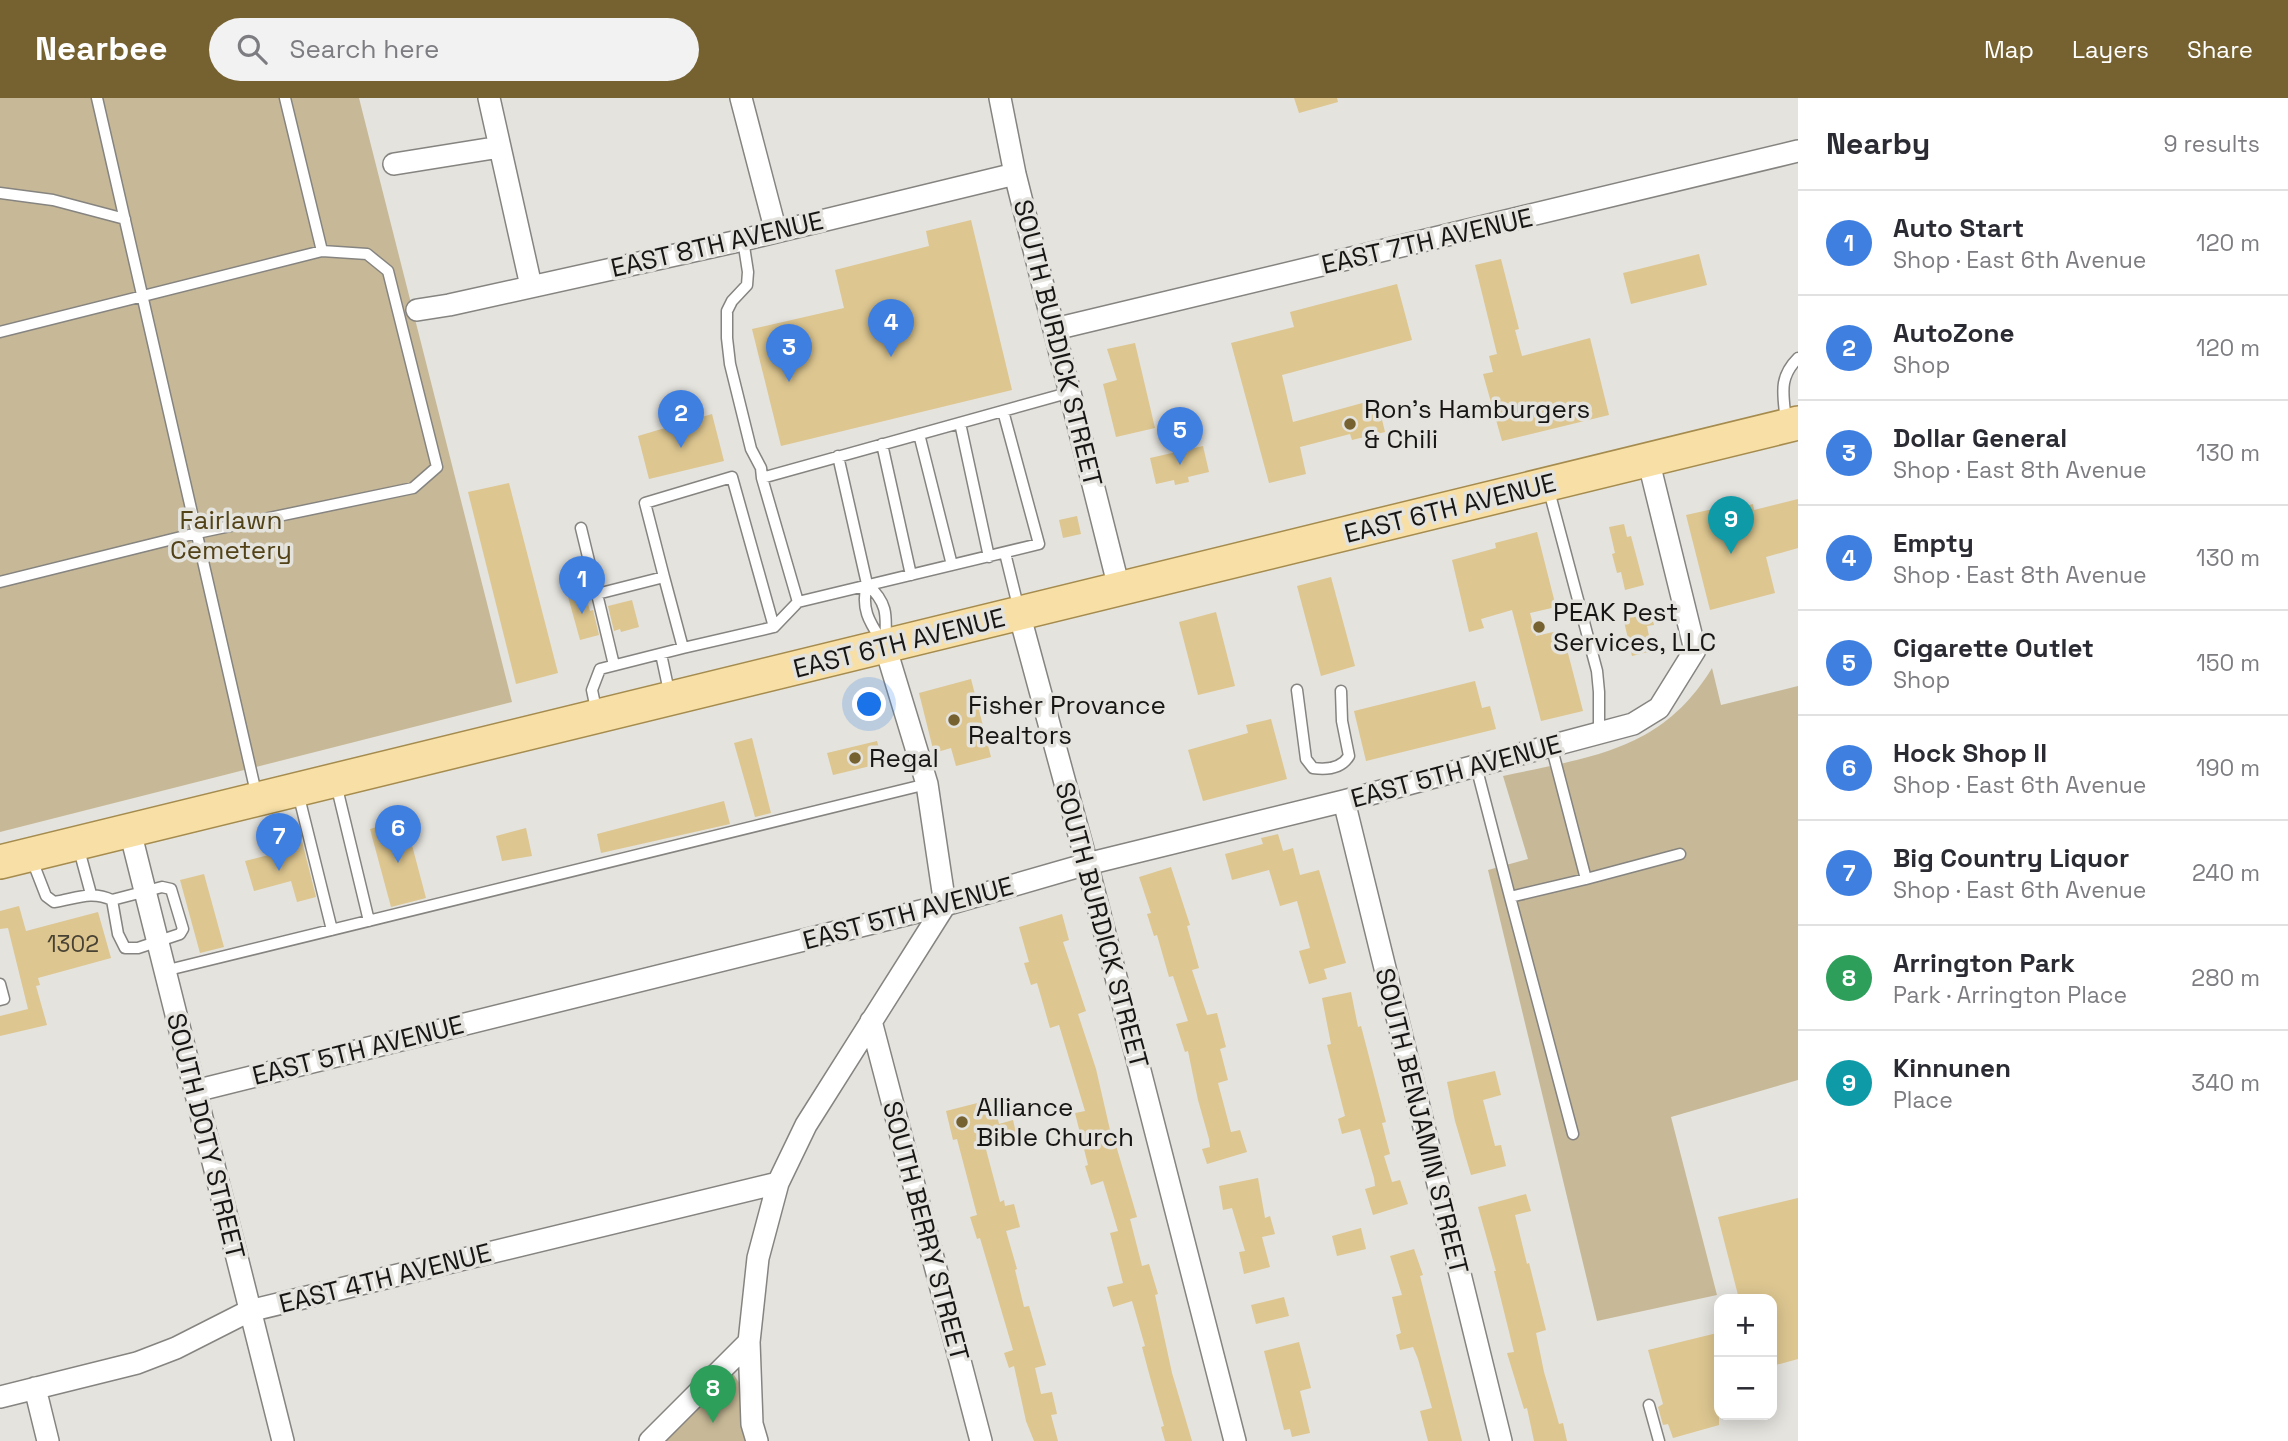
<!DOCTYPE html>
<meta charset="utf-8">
<style>
:root{--surface:#fff;--page:#f2f2f3;--text:#2b2b33;--muted:#7c7c81;--line:#e1e1e2;--accent:#766231}
body{margin:0;font-family:"Space Grotesk",sans-serif;background:var(--page);color:var(--text)}
.controls{position:absolute;right:21px;bottom:21px;display:grid;overflow:hidden;border-radius:14px;box-shadow:0 4px 18px #0003}
.controls button{width:63px;height:63px;display:grid;place-items:center;padding:0;border:0;border-bottom:2px solid var(--line);background:var(--surface);color:var(--text);font:35px sans-serif}
.you{position:absolute;left:870px;top:607px;width:24px;height:24px;margin:-18px;border:5px solid #fff;border-radius:50%;background:#1a73e8;box-shadow:0 0 0 10px #1a73e833}
.badge{display:grid;place-items:center;width:46px;height:46px;border-radius:50%;background:var(--accent);color:#fff;font-size:23px;font-weight:700}
.pin{position:absolute;translate:-50% -58px;filter:drop-shadow(0 2px 4px #0008)}
.pin::after{content:'';position:absolute;top:37px;width:24px;height:21px;background:inherit;clip-path:polygon(0 0,100% 0,50% 100%)}
.list{margin:0;padding:0;list-style:none}
h2{display:flex;justify-content:space-between;align-items:center;height:91px;margin:0;padding:0 28px;font-size:30px}
h2 small{font-size:23px;font-weight:400;color:var(--muted)}
.list li{display:grid;grid-template-columns:46px 1fr auto;gap:21px;align-items:center;box-sizing:border-box;height:105px;padding:0 28px;border-top:2px solid var(--line)}
.list b{display:block;font-size:26px;white-space:nowrap}
.list p{margin:0;font-size:23px;white-space:nowrap;color:var(--muted)}
.list em{font-size:23px;font-style:normal;color:var(--muted)}
.icon{flex:none;width:38px;height:38px;fill:none;stroke:currentColor;stroke-width:2;stroke-linecap:round;stroke-linejoin:round}
.map{position:relative;flex:none;width:1798px;height:1343px;overflow:hidden}
header{display:flex;align-items:center;gap:42px;box-sizing:border-box;height:98px;padding:0 35px;background:var(--accent);color:#fff}
header strong{font-size:33px}
nav{display:flex;gap:38px;margin-inline-start:auto;font-size:24px}
.search{width:490px;height:63px;background:var(--page);display:flex;align-items:center;gap:18px;box-sizing:border-box;padding:0 24px;border-radius:38px;color:var(--muted);font-size:26px}
main{display:flex}
aside{flex:1;background:var(--surface)}
.map>svg:first-child{display:block}
</style>
<header>
<strong>Nearbee</strong>
<div class="search"><svg class="icon" aria-label="search" viewBox="0 0 24 24"><circle cx="10" cy="10" r="6"/><path d="M15 15l6 6"/></svg>Search here</div>
<nav><a>Map</a><a>Layers</a><a>Share</a></nav>
</header>
<main>
<div class="map">
<svg width="1798" height="1343" viewBox="0 0 1798 1343">
<rect width="100%" height="100%" fill="#e4e3de"/>
<path fill="#c7b997" d="M0 0H359L512 604 0 734Z
M1712 570 1721 607 1798 588V982L1671 1019 1717 1197 1597 1223 1488 772 1528 761 1503 678C1590 659 1662 653 1712 570Z
M728 1277H734L740 1286V1308L747 1343H664Z"/>
<path fill="#ddc690" d="M1294 0H1337L1338 4 1299 15Z
M971 122 1012 292 781 348 752 231 844 210 835 172 929 148 926 133Z
M1699 156 1707 187 1631 206 1623 175Z
M1501 161 1519 231 1515 232 1522 258 1590 240 1609 317 1502 343 1483 276 1493 274 1489 258 1497 256 1475 167Z
M1397 186 1412 242 1282 277 1293 324 1377 301 1385 334 1352 342 1350 336 1300 349 1306 376 1269 385 1231 245 1294 229 1290 214Z
M1135 245 1155 330 1116 339 1103 286 1117 282 1107 251Z
M712 316 724 363 649 381 638 338Z
M1203 348 1209 374 1188 379 1189 384 1175 387 1174 382 1156 386 1150 360Z
M509 385 558 575 516 586 468 394Z
M1798 401V450L1766 459 1775 495 1710 512 1686 417 1713 411 1717 416 1753 406 1754 412Z
M1077 418 1081 436 1063 440 1059 422Z
M1624 426 1627 439 1631 438 1644 487 1625 492 1621 474 1617 475 1612 456 1615 455 1609 429Z
M1537 434 1556 509 1530 515 1536 538 1562 532 1583 613 1541 623 1512 512 1481 521 1484 530 1469 534 1452 462 1496 450 1495 445Z
M1331 479 1355 568 1321 578 1297 488Z
M584 490 590 513 593 512 599 537 580 542 567 495Z
M632 502 639 529 621 534 620 531 614 533 608 508Z
M1651 513 1654 527 1647 528 1652 553 1632 558 1623 519Z
M1216 514 1235 588 1198 597 1179 524Z
M971 581 991 659 956 668 951 650 934 655 919 595Z
M1475 583 1482 610 1490 608 1496 631 1366 663 1354 613Z
M1271 621 1287 681 1203 703 1188 652 1248 635 1246 627Z
M752 640 771 715 755 719 734 645Z
M877 643 883 665 833 677 827 655Z
M724 703 730 726 601 755 597 736Z
M405 721 426 800 391 809 370 731Z
M526 730 532 758 502 763 496 738Z
M1278 736 1283 753 1293 750 1300 777 1319 772 1346 865 1324 871 1327 881 1309 886 1299 853 1310 850 1297 803 1280 808 1269 772 1232 782 1225 756 1263 746 1261 740Z
M302 743 316 799 297 804 291 783 254 793 245 763 284 753V748Z
M1171 769 1190 827 1187 828 1199 870 1192 872 1207 917 1217 915 1226 949 1220 951 1228 982 1218 985 1231 1034 1240 1032 1247 1054 1207 1066 1202 1051 1210 1049 1209 1041 1198 1002 1188 953 1185 954 1176 926 1188 923 1173 878 1169 879 1157 837 1154 838 1147 816 1151 815 1139 779Z
M204 776 224 849 200 855 180 782Z
M19 808 26 833 98 814 111 860 38 880 40 887 36 888 47 927 0 938V918L28 911 8 830 0 831V813Z
M1062 816 1069 842 1063 844 1086 913 1078 916 1096 971 1113 1045 1115 1044 1137 1119 1130 1121 1142 1168 1149 1166 1158 1196 1155 1197 1172 1275 1192 1343H1165L1161 1329 1164 1328 1150 1279 1142 1249 1145 1248 1132 1203 1113 1209 1107 1189 1123 1185 1110 1135 1118 1133 1103 1083 1091 1087 1085 1068 1088 1067 1075 1015 1085 1013 1059 927 1050 930 1037 885 1031 887 1024 865 1029 864 1019 829Z
M1351 894 1358 929 1361 928 1386 1024 1382 1025 1390 1056 1384 1058 1392 1084 1400 1082 1408 1106 1373 1117 1365 1091 1375 1088 1374 1080 1360 1031 1342 1036 1338 1021 1345 1018 1327 947 1331 946 1322 900Z
M1495 973 1501 997 1483 1002 1495 1048 1501 1047 1506 1068 1471 1077 1455 1023 1447 984Z
M993 1001 999 1026 1013 1022 1016 1035 984 1044 1000 1104 1004 1102 1005 1108 1014 1106 1020 1129 1006 1133 1017 1171 1015 1172 1024 1209 1029 1208 1046 1267 1035 1270 1041 1296 1052 1294 1057 1316 1051 1317 1058 1343H1034L1026 1323 1014 1268 1009 1270 1004 1255 1013 1252 980 1140 977 1141 970 1119 977 1117 957 1041 953 1042 946 1013Z
M1258 1080 1265 1120 1270 1118 1275 1136 1262 1139 1270 1169 1244 1176 1239 1154 1245 1153 1232 1110 1223 1112 1219 1088Z
M1526 1096 1531 1113 1515 1117 1527 1166 1529 1165 1546 1232 1536 1235 1544 1274 1559 1326 1563 1325 1567 1343H1534L1527 1310 1524 1311 1507 1255 1514 1254 1494 1173H1496L1478 1109Z
M1798 1100V1261L1772 1268V1201H1739L1718 1119Z
M1361 1130 1366 1151 1337 1158 1332 1138Z
M1414 1151 1423 1177 1420 1178 1462 1343H1428L1420 1313 1432 1310 1418 1261 1413 1249 1400 1252 1396 1237 1401 1235 1392 1199 1402 1197 1390 1158Z
M1284 1199 1289 1218 1256 1226 1251 1207Z
M1717 1235 1719 1244V1327L1673 1340 1668 1326 1663 1327 1658 1309 1663 1306 1648 1252Z
M1299 1244 1311 1290 1300 1293 1310 1335 1292 1339 1290 1331 1284 1332 1264 1253Z"/>
<g fill="none" stroke-linecap="round" stroke-linejoin="round">
<defs>
<path id="service" d="M97 0 257 699
M285 0 322 153
M0 95 53 102 125 121
M743 142 748 174 747 187 732 203 727 213V240L730 266 751 351 761 370 762 380 1071 294
M0 234 322 153 367 156 388 173 437 369 413 390 197 435 0 484
M960 325 989 459
M1786 325C1784 298 1777 281 1798 260
M919 336 952 467
M882 346 911 477
M838 358 867 486
M762 380 798 504 1039 446 1003 313
M1548 389 1597 573 1599 594V634
M581 430 597 496
M1005 455 1019 512
M664 479 645 405 732 379 774 529 683 550
M867 486C890 507 886 520 885 548 871 526 860 513 867 486Z
M774 529 798 504
M661 556 670 598
M1297 592 1306 661 1313 670C1327 672 1341 671 1349 658L1342 623 1341 593
M597 616 592 592 600 571 683 550 664 479 597 496 614 567
M1476 668 1510 799 1586 781 1551 647
M336 686 369 823
M298 695 332 832
M78 748 91 796
M32 762 46 798 54 804C75 801 91 792 112 802
M1586 781 1680 756
M162 789 171 791 183 831 180 836 138 850H125L118 836 112 802Z
M1510 799 1573 1036
M164 873 927 686
M0 886 4 901 0 902
M1649 1307 1659 1343"/>
<path id="minor" d="M489 0 531 188
M741 0 776 134
M1000 0 1015 76 1119 490
M394 66 500 49
M417 212 449 207 743 142 1015 76
M1055 231 1798 53
M1019 515 1087 766 1235 1343
M1344 703 1501 1343
M130 733 283 1343
M871 923 981 1343
M195 993 945 807 1087 766 1344 703 1633 626 1659 610 1695 552 1648 361
M35 1290 48 1343
M0 1299 137 1265 176 1250 249 1213 778 1085
M650 1343 749 1244
M757 1343 752 1326 749 1244 758 1160 778 1085 806 1027 945 807 927 686 885 548"/>
<path id="primary" d="M0 764 1798 325"/>
</defs>
<use href="#service" stroke="#868480" stroke-width="13"/>
<use href="#minor" stroke="#868480" stroke-width="24"/>
<use href="#primary" stroke="#a58b4d" stroke-width="36"/>
<use href="#service" stroke="#fff" stroke-width="10"/>
<use href="#minor" stroke="#fff" stroke-width="21"/>
<use href="#primary" stroke="#f7dfa6" stroke-width="33"/>
</g>
<g fill="#766231" stroke="#e4e3de" stroke-width="2.5">
<circle cx="1350" cy="326" r="7"/>
<circle cx="1539" cy="529" r="7"/>
<circle cx="954" cy="622" r="7"/>
<circle cx="855" cy="660" r="7"/>
<circle cx="962" cy="1024" r="7"/>
</g>
<g text-anchor="middle" dominant-baseline="central" stroke-width="7" stroke-linejoin="round" paint-order="stroke">
<g font-size="23" fill="#484234">
<text x="73" y="846">1302</text>
</g>
<g font-size="26" fill="#171615" stroke="#e4e3de">
<text transform="translate(1427 143) rotate(-13)">EAST 7TH AVENUE</text>
<text transform="translate(717 146) rotate(-13)">EAST 8TH AVENUE</text>
<text transform="translate(1058 245) rotate(76)">SOUTH BURDICK STREET</text>
<text transform="translate(1450 410) rotate(-14)">EAST 6TH AVENUE</text>
<text transform="translate(899 545) rotate(-14)">EAST 6TH AVENUE</text>
<text transform="translate(1456 673) rotate(-15)">EAST 5TH AVENUE</text>
<text transform="translate(908 815) rotate(-15)">EAST 5TH AVENUE</text>
<text transform="translate(1102 827) rotate(75)">SOUTH BURDICK STREET</text>
<text transform="translate(358 952) rotate(-14)">EAST 5TH AVENUE</text>
<text transform="translate(1422 1023) rotate(76)">SOUTH BENJAMIN STREET</text>
<text transform="translate(206 1038) rotate(76)">SOUTH DOTY STREET</text>
<text transform="translate(926 1133) rotate(75)">SOUTH BERRY STREET</text>
<text transform="translate(385 1180) rotate(-14)">EAST 4TH AVENUE</text>
</g>
<g font-size="26" fill="#171615" stroke="#e4e3de" text-anchor="start">
<text x="1364" y="311">Ron's Hamburgers<tspan x="1364" dy="30">&amp; Chili</tspan></text>
<text x="1553" y="514">PEAK Pest<tspan x="1553" dy="30">Services, LLC</tspan></text>
<text x="968" y="607">Fisher Provance<tspan x="968" dy="30">Realtors</tspan></text>
<text x="869" y="660">Regal</text>
<text x="976" y="1009">Alliance<tspan x="976" dy="30">Bible Church</tspan></text>
</g>
<g font-size="26" fill="#524217" stroke="#e4e3de">
<text x="231" y="422">Fairlawn<tspan x="231" dy="30">Cemetery</tspan></text>
</g>
</g>
</svg>
<div class="controls">
<button>+</button>
<button>−</button>
</div>
<div class="you"></div>
<div class="pin badge" style="left:582px;top:516px;background:#3f7fe0">1</div>
<div class="pin badge" style="left:681px;top:350px;background:#3f7fe0">2</div>
<div class="pin badge" style="left:789px;top:284px;background:#3f7fe0">3</div>
<div class="pin badge" style="left:891px;top:259px;background:#3f7fe0">4</div>
<div class="pin badge" style="left:1180px;top:367px;background:#3f7fe0">5</div>
<div class="pin badge" style="left:398px;top:765px;background:#3f7fe0">6</div>
<div class="pin badge" style="left:279px;top:773px;background:#3f7fe0">7</div>
<div class="pin badge" style="left:713px;top:1325px;background:#2e9e5b">8</div>
<div class="pin badge" style="left:1731px;top:456px;background:#0f9aa8">9</div>
</div>
<aside>
<h2>Nearby<small>9 results</small></h2>
<ul class="list">
<li><span class="badge" style="background:#3f7fe0">1</span><div><b>Auto Start</b><p>Shop · East 6th Avenue</p></div><em>120 m</em></li>
<li><span class="badge" style="background:#3f7fe0">2</span><div><b>AutoZone</b><p>Shop</p></div><em>120 m</em></li>
<li><span class="badge" style="background:#3f7fe0">3</span><div><b>Dollar General</b><p>Shop · East 8th Avenue</p></div><em>130 m</em></li>
<li><span class="badge" style="background:#3f7fe0">4</span><div><b>Empty</b><p>Shop · East 8th Avenue</p></div><em>130 m</em></li>
<li><span class="badge" style="background:#3f7fe0">5</span><div><b>Cigarette Outlet</b><p>Shop</p></div><em>150 m</em></li>
<li><span class="badge" style="background:#3f7fe0">6</span><div><b>Hock Shop II</b><p>Shop · East 6th Avenue</p></div><em>190 m</em></li>
<li><span class="badge" style="background:#3f7fe0">7</span><div><b>Big Country Liquor</b><p>Shop · East 6th Avenue</p></div><em>240 m</em></li>
<li><span class="badge" style="background:#2e9e5b">8</span><div><b>Arrington Park</b><p>Park · Arrington Place</p></div><em>280 m</em></li>
<li><span class="badge" style="background:#0f9aa8">9</span><div><b>Kinnunen</b><p>Place</p></div><em>340 m</em></li>
</ul>
</aside>
</main>
